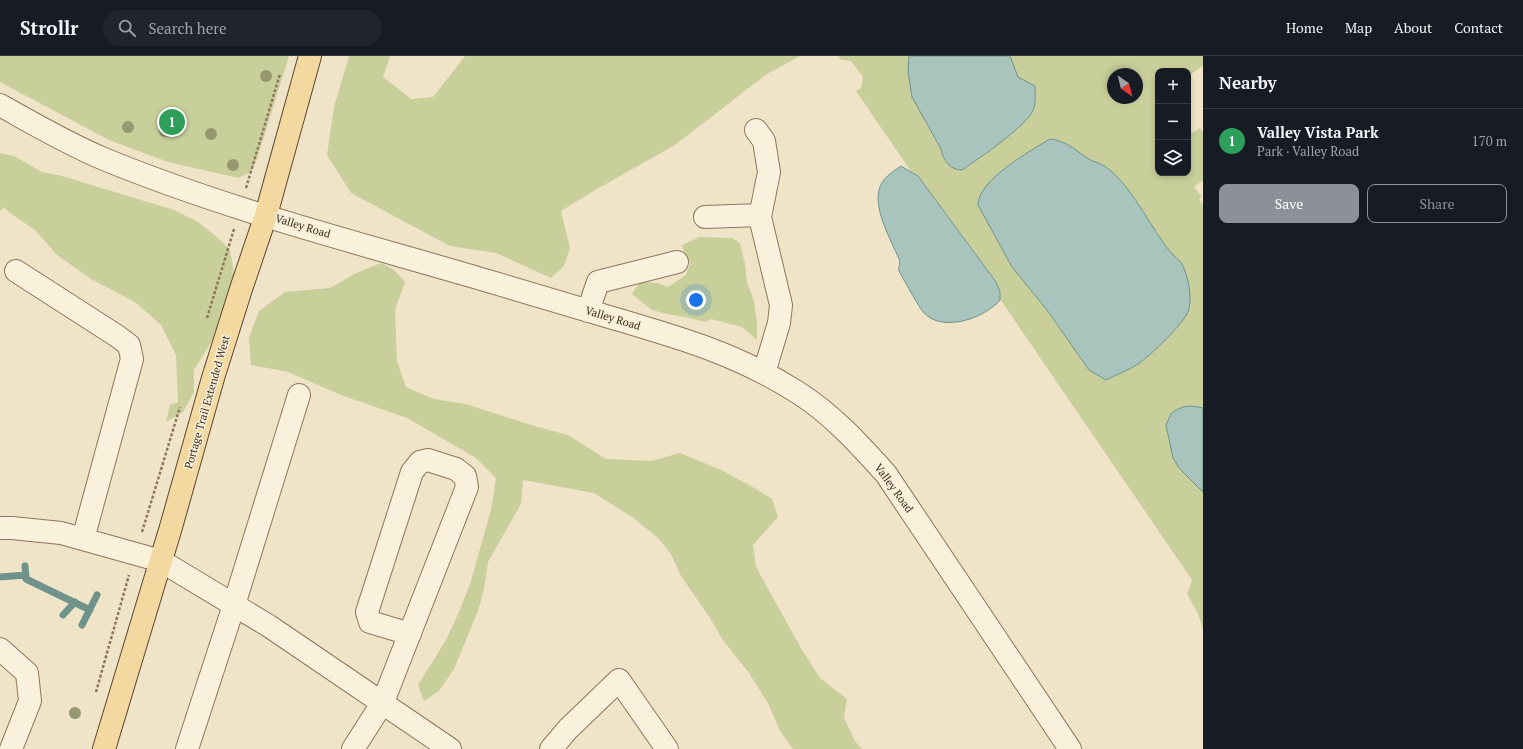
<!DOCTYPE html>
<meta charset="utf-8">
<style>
:root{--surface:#171b24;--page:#20242c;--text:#f1f3f6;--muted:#9ea1a6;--line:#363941;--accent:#8c9099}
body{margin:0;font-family:"PT Serif",serif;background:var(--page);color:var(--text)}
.controls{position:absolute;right:12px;top:12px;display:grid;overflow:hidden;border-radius:8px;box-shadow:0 2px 6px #0003}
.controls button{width:36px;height:36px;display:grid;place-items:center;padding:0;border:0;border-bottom:1px solid var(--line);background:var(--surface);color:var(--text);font:20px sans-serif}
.compass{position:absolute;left:1107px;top:12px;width:36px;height:36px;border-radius:50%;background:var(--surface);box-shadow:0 2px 6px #0003;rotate:145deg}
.you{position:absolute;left:696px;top:244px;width:14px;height:14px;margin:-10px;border:3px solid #fff;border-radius:50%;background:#1a73e8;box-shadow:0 0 0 6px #1a73e833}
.badge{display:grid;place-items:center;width:26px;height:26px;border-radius:50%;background:var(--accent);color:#fff;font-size:13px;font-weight:700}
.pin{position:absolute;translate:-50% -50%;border:2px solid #fff;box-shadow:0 1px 4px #0006}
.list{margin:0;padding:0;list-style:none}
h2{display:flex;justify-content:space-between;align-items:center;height:52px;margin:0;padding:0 16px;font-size:17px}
h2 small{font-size:13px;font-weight:400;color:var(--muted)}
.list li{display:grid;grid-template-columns:26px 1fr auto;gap:12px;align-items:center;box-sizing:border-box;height:64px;padding:0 16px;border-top:1px solid var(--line)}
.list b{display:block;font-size:15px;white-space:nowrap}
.list p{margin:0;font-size:13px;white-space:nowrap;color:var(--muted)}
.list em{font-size:13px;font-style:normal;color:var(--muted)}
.actions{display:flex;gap:8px;padding:12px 16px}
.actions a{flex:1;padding:9px 0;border:1px solid var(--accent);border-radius:8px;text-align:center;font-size:14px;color:var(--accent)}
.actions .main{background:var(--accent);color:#fff}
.icon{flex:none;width:22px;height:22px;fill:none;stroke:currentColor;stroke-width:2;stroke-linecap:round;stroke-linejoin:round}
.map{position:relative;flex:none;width:1203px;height:693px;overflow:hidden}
header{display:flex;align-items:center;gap:24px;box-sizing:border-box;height:56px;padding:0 20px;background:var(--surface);border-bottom:1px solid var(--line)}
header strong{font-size:19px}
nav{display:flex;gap:22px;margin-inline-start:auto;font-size:14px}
.search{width:280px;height:36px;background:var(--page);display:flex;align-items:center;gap:10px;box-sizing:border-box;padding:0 14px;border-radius:22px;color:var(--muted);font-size:15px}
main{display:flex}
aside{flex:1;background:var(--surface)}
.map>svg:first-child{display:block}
</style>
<header>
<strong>Strollr</strong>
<div class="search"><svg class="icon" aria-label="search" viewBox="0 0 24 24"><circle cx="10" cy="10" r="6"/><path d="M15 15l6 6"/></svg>Search here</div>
<nav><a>Home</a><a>Map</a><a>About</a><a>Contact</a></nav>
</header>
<main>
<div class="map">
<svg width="1203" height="693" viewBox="0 0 1203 693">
<rect width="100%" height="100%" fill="#f0e4c8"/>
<path fill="#c9cf9b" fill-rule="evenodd" d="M0 0H289L257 103 251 116 238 122 168 106 109 84 0 26Z
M349 0H390L383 21 411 43 433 41 465 0H800L767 18 675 89 597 133 561 155 570 192 564 210 551 222 496 197 450 190 351 137 327 99 334 51Z
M838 0H1203V10L1188 20V15H1158V117H1188V76L1190 78 1200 72 1203 76V124L1194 131 1202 141 1199 143 1203 149V572L1197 556 1187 538 1192 524 1000 243V236L996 226 918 120 910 114 856 35 861 32 863 21 851 5 841 4ZM1113 18H1137V42H1113Z
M0 97 14 100 42 116 62 120 174 154 198 166 217 181 230 194 236 229 222 269 194 314V336L183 356 166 366 170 349 178 346 176 299 161 269 135 246 91 223 57 199 35 174 10 157 4 151 0 155Z
M699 181 732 182 740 187 745 208 747 226 754 245 757 268V284L742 271 711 263 705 266 690 262 667 258 652 254 632 238 640 226 657 227 668 231 686 219 690 207 685 199 682 189Z
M381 207 394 214 405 226 395 254 397 305 406 331 434 343 466 348 531 369 568 379 606 403 652 405 680 397 721 414 751 430 772 443 778 461 753 489 756 511 801 592 820 622 847 643 844 662 855 685 862 693H793L780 675 768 647 749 617 722 583 710 562 681 520 671 498 658 482 632 461 594 437 523 424 521 448 488 506 484 533 478 555 454 613 439 635 424 645 418 629 446 584 459 556 470 528 491 454 496 422 476 402 407 362 341 339 288 316 251 309 249 282 259 255 285 236 330 232 356 217Z"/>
<path fill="#a9c4bc" stroke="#6f938a" d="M909 0H1010L1018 21 1035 30C1035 37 1036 45 1034 52 1029 69 978 103 962 114 950 114 943 104 941 93L912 41 908 16Z
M1050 83C1064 84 1076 94 1087 102 1093 106 1101 107 1106 111 1131 130 1145 161 1163 186 1166 191 1170 195 1174 200 1177 203 1181 205 1182 208 1188 220 1192 239 1189 253 1186 266 1150 300 1138 308 1128 315 1117 318 1106 324L1089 314 1047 254 1012 211 978 149C978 124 1030 95 1050 83Z
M901 110 918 120 996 226 1000 236V244C985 262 943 277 924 257 920 253 901 219 899 215 898 211 901 206 899 203 891 184 874 155 879 134 882 122 892 116 901 110Z
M1191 350 1203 352V436L1179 412 1173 402 1166 369 1171 358 1176 354 1183 351Z"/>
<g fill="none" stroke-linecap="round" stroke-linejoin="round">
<path stroke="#6f938a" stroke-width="7" d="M25 510 26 523 90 554
M0 521 26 519
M63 559 75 546
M82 569 97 539"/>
<defs>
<path id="minor" d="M0 49C34 68 68 88 104 103 223 152 348 184 471 220 520 235 568 249 616 263 681 282 739 299 797 336 832 358 859 388 886 418L1070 693
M756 74 764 85 769 116 760 161 781 249 779 267 764 317
M705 161 760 159
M16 215 117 280 129 289 132 303 83 483
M588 255 598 226 677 206
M0 472H12L61 477 161 505 269 570 450 693
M0 593 27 617 30 645 11 693
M187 693 234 549 299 339
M353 693 383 646 467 431 465 420 456 413 428 404 420 406 412 416 367 556 370 566 410 578
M551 693 568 673 619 624 667 693"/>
<path id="major" d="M104 693 171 471 213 322 241 233 266 159 310 0"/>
</defs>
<use href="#minor" stroke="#8d765c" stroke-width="24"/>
<use href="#major" stroke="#5b4430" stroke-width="24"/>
<path stroke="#8d765c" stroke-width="2.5" stroke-dasharray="3 2" stroke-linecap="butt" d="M246 132 280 18
M207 262 234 173
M142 476 180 351
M96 636 129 519"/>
<use href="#minor" stroke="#faf1dc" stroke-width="22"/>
<use href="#major" stroke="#f3d9a0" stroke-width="22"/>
</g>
<g fill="#96986f">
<circle cx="266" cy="20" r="6"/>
<circle cx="128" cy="71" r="6"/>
<circle cx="165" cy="75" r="6"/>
<circle cx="211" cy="78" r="6"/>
<circle cx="233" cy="109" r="6"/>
<circle cx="75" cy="657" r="6"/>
</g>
<g text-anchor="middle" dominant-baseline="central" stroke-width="3" stroke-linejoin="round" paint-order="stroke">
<g font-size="11" fill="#3d2e20" stroke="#f7eed8">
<text transform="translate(303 170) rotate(17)">Valley Road</text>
<text transform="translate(613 262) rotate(17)">Valley Road</text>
<text transform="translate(207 346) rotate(-74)">Portage Trail Extended West</text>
<text transform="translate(894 432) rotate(54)">Valley Road</text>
</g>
</g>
</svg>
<div class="controls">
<button>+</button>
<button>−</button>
<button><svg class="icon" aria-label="layers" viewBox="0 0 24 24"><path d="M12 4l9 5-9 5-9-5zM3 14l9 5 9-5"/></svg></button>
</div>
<svg class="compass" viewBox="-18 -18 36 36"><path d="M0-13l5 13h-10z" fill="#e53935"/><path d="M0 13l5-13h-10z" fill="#9ea1a6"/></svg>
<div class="you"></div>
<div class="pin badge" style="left:172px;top:66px;background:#2e9e5b">1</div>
</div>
<aside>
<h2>Nearby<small></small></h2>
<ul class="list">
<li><span class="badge" style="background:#2e9e5b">1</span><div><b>Valley Vista Park</b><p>Park · Valley Road</p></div><em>170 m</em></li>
</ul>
<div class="actions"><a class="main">Save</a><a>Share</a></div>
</aside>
</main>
